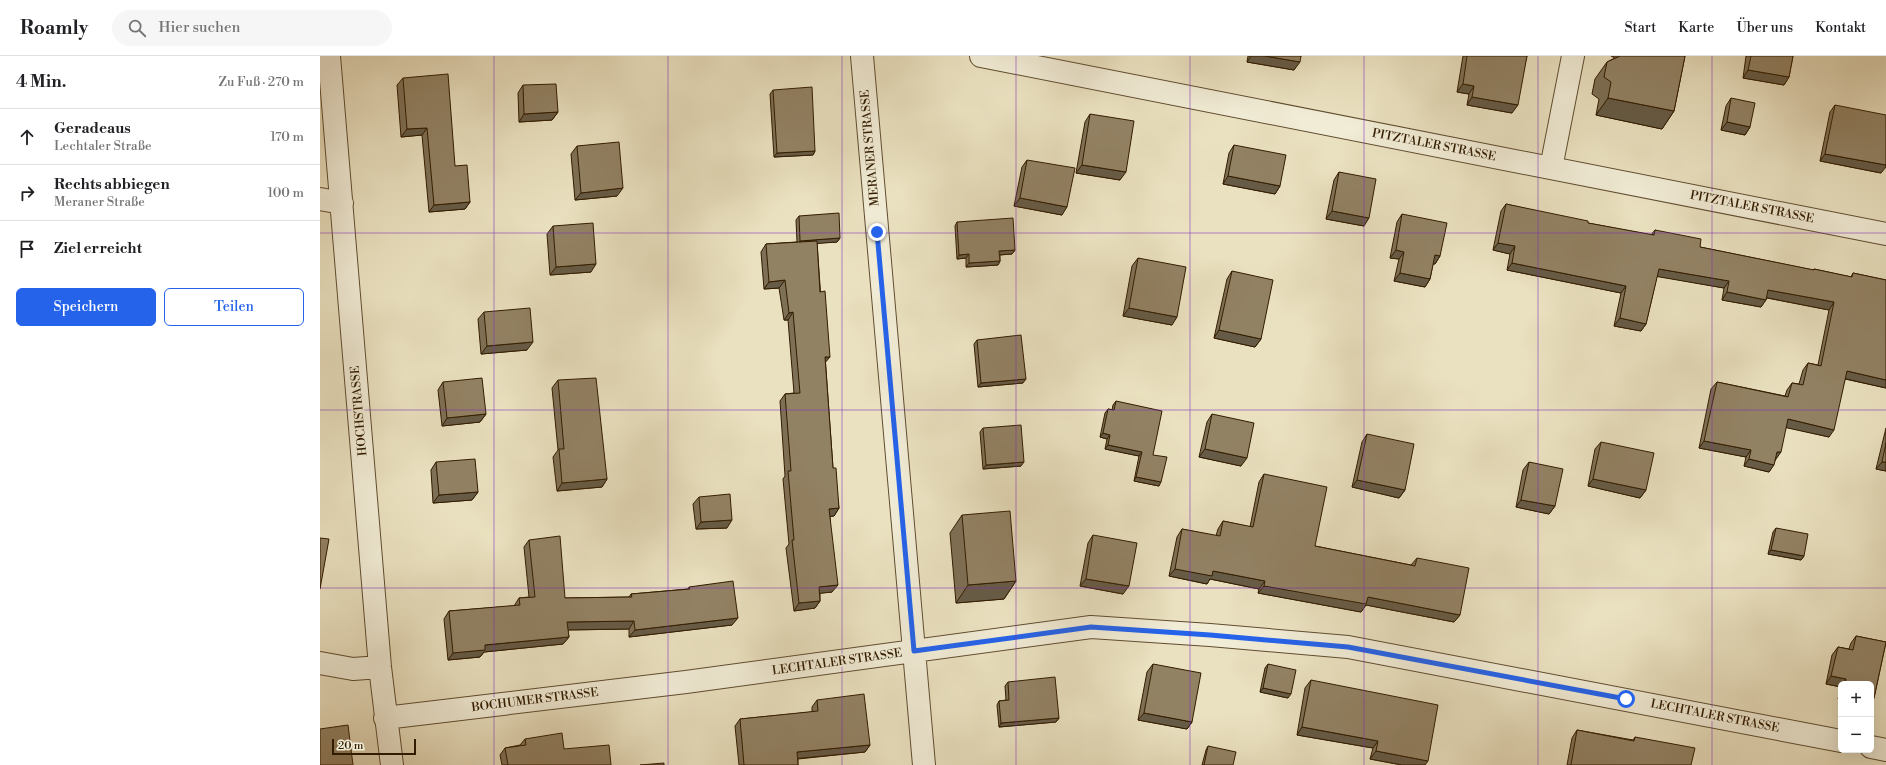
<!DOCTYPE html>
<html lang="de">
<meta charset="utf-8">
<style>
:root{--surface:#fff;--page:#f6f6f6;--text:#202124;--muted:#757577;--line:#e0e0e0;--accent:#2563eb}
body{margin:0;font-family:"Libre Bodoni",serif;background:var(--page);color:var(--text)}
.controls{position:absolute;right:12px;bottom:12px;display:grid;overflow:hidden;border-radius:6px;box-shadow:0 4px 16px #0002}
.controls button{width:36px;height:36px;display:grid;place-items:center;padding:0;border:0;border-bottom:1px solid var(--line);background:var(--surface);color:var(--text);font:20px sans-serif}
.scale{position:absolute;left:12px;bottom:10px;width:84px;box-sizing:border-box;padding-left:4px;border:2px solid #321c00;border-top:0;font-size:11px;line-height:14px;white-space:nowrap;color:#321c00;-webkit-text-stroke:3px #f1ecd6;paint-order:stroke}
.stop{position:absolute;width:12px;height:12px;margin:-9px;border:3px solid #2563eb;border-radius:50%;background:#fff}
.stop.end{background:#2563eb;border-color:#fff;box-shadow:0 1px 4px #0008}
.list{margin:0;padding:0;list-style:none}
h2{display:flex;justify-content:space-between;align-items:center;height:52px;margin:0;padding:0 16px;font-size:17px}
h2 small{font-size:13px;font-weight:400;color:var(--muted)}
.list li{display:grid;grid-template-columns:26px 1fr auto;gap:12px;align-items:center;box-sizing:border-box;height:56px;padding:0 16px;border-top:1px solid var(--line)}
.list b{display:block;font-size:15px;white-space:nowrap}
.list p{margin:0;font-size:13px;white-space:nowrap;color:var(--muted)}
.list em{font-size:13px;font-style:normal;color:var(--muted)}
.actions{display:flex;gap:8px;padding:12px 16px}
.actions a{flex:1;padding:9px 0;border:1px solid var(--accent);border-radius:6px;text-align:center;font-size:14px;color:var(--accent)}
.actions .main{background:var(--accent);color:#fff}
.icon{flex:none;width:22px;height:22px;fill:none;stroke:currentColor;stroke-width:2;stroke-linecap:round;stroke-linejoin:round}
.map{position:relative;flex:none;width:1566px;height:709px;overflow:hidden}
header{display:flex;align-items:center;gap:24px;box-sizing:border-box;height:56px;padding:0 20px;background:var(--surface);border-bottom:1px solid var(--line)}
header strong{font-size:19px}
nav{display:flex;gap:22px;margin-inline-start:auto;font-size:14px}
.search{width:280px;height:36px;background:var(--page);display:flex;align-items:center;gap:10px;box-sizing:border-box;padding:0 14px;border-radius:22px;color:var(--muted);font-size:15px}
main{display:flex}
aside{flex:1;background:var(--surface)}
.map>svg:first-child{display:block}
</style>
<header>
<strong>Roamly</strong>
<div class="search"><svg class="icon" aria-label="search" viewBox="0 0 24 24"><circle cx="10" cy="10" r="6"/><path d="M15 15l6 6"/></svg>Hier suchen</div>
<nav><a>Start</a><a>Karte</a><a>Über uns</a><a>Kontakt</a></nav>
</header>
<main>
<aside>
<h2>4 Min.<small>Zu Fuß · 270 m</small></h2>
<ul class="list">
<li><svg class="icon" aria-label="ahead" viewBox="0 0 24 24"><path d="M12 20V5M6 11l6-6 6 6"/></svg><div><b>Geradeaus</b><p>Lechtaler Straße</p></div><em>170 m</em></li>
<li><svg class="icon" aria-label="right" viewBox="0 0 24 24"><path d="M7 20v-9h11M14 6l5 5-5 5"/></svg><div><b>Rechts abbiegen</b><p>Meraner Straße</p></div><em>100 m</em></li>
<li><svg class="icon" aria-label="arrive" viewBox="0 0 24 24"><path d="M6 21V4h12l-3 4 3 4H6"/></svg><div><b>Ziel erreicht</b></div></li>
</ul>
<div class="actions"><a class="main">Speichern</a><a>Teilen</a></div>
</aside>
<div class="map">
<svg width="1566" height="709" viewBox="0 0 1566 709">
<rect width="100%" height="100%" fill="#eae1c0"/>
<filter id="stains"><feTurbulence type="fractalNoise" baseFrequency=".005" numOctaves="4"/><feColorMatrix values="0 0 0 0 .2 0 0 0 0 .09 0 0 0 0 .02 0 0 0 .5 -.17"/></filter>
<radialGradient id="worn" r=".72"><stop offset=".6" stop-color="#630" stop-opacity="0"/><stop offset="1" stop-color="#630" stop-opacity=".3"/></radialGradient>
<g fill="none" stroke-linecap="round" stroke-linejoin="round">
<defs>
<path id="minor" d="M9 0 60 611 72 709
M542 0 604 709
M661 0 1566 178
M1231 112 1253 0
M0 143 22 147
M0 607 33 613 60 611
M65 662 366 626 771 571 890 579 1028 591 1521 685
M1551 691 1566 694"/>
</defs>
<use href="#minor" stroke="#604d30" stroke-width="24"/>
<use href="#minor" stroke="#f1ecd6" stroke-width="22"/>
</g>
<path fill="#7e7056" stroke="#321c00" d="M928 0H981L974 14 927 6Z
M1143 0H1207L1192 57 1147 49 1149 38 1137 36Z
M1291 0H1365L1354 55 1342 73 1276 59 1279 43 1272 38 1275 23 1287 6 1295 2Z
M1426 0H1473L1469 21 1464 29 1423 22Z
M83 22 135 110 150 146 145 153 109 156 102 79 81 81 77 29Z
M203 29 238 56 232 64 199 66 198 37Z
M453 34 495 95 493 99 454 101 450 38Z
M1411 42 1430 71 1425 79 1401 74 1406 50Z
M1515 49 1561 117 1500 105 1510 56Z
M770 58 800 124 756 117 765 66Z
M914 89 960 130 955 138 903 128 909 97Z
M257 90 297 140 255 144 251 98Z
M707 104 742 159 694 150 702 111Z
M1019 116 1044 170 1006 163 1014 124Z
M1186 148 1268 167 1331 179 1335 174 1380 191 1493 214 1494 213 1531 221 1533 217 1566 224V332L1525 323 1509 381 1466 371 1456 403 1449 416 1424 410 1426 401 1379 392 1391 333 1397 326 1465 340 1467 334 1472 327 1479 328 1483 314 1488 307 1498 309 1509 254 1447 242 1441 251 1402 244 1404 232 1337 220 1326 268 1321 275 1294 270 1301 237 1187 214 1190 198 1173 194 1181 155Z
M1082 158 1120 200 1115 208H1113L1110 223 1105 231 1074 225 1079 203 1070 202 1077 166Z
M479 160 520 182 517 186 497 187 513 412 519 452 514 460H510L512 536 500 537V545L495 552 474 555 466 492 469 488 463 423 465 420 460 345 465 338 474 337 468 264H464L459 232 444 233 441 196 446 188 477 186 476 164Z
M637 166 695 194 692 198 680 199V205L678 209 646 211V202L637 203 635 170Z
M233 170 271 216 230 219 227 178Z
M818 202 852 269 803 260 812 210Z
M912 215 941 283 935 291 894 282 907 223Z
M164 256 207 294 161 298 158 263Z
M657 284 703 327 658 331 654 288Z
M238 324 287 423 282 431 237 435 233 401 238 394 232 332Z
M123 326 166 358 160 366 122 370 118 334Z
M796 345 833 399 839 430 814 425 819 400 785 393 787 383 780 381 785 357 788 353 792 354 793 349Z
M892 358 921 410 879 401 887 366Z
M663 372 701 410 663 413 660 376Z
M1566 372V415L1556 413Z
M1047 378 1085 434 1079 442 1032 431 1042 386Z
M1281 386 1326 434 1320 442 1268 430 1275 393Z
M116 406 158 436 152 444 113 447 111 414Z
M1209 406 1235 450 1229 458 1196 451 1203 414Z
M944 418 995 490 1091 509 1097 502 1140 559 1134 566 1046 549 1041 556 938 537 939 533 890 523 887 528 849 520 857 481 862 473 896 480 898 473 903 465 930 471 939 426Z
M379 441 407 472 376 473 373 448Z
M642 459 696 525 684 543 636 547 630 477Z
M1456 472 1484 500 1481 504 1448 498 1453 476Z
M773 479 803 538 760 530 768 487Z
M209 484 245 542 309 541 311 538 368 533 369 531 412 569 309 581V573L248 574 249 581 243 588 164 596 160 601 128 604 124 563 129 555 194 550 199 542 209 541 204 491Z
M1536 580 1566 586 1554 642 1551 647V628H1521V631L1506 628 1512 599 1518 591 1529 593 1531 587Z
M833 608 872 666 867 673 818 664 827 616Z
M948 608 968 642 940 636 945 612Z
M991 624 1105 709H1082L1050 703 1053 692 977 679 985 632Z
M688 626 739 662 736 666 679 671 677 649 679 645 686 644 685 630Z
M1521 631V644L1518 643Z
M497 644 550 689 545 696 478 703V709H419L415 670 420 663 492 656V651Z
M1257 674 1313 684 1315 681 1371 709H1247L1252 682Z
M205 683 244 693 291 709H182L180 699 185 692 200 689Z
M888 690 913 709H882L886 694Z"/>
<path fill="#665b46" stroke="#321c00" d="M931 0H945L980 6 974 14 927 6Z
M1428 14 1469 21 1464 29 1423 22Z
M1143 28 1154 30 1149 38 1137 36Z
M1152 41 1198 49 1192 57 1147 49Z
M1288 42 1354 55 1342 73 1276 59Z
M238 56 232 64 199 66 204 58Z
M1407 66 1430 71 1425 79 1401 74Z
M107 72 102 79 81 81 87 73Z
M495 95 493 99 454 101 457 97Z
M1505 98 1566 109V111L1561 117 1500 105Z
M762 109 806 116 800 124 756 117Z
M908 120 960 130 955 138 903 128Z
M303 132 297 140 255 144 261 137Z
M700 142 747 151 742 159 694 150Z
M150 146 145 153 109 156 114 149Z
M1012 155 1049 162 1044 170 1006 163Z
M520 182 517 186 477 189 480 185Z
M1178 187 1195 190 1190 198 1173 194Z
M695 194 692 198 677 199 679 195Z
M1076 194 1084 196 1079 203 1070 202Z
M649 198 646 202 637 203 639 199Z
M1115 199 1120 200 1115 208 1110 207Z
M680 205 678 209 646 211 649 207Z
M1192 207 1306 230 1301 237 1187 214Z
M276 208 271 216 230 219 236 211Z
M1339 213 1409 225 1404 232 1334 220Z
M1080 217 1110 223 1105 231 1074 225Z
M465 224 459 232 444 233 449 226Z
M1448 234 1514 246 1509 254 1443 241Z
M1407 236 1446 244 1441 251 1402 244Z
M809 252 857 261 852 269 803 260Z
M473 256 468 264H464L469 257Z
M1300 262 1326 268 1321 275 1294 270Z
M899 274 941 283 935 291 894 282Z
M213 286 207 294 161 298 167 290Z
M505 301H510L504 308Z
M1527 315 1566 324V332L1522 322Z
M706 323 703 327 658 331 661 327Z
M166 358 160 366 122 370 127 362Z
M1468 363 1514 374 1509 381 1463 371Z
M783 377 790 379 787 383 780 381Z
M1384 385 1431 394 1426 401 1379 392Z
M788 389 822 396 819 400 785 393Z
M885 393 927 402 921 410 879 401Z
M1457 396H1461L1456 403H1452Z
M1429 403 1454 409 1449 416 1424 410Z
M704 406 701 410 663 413 666 409Z
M1562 406H1566V415L1556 413Z
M816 421 841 426 839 430 814 425Z
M287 423 282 431 237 435 242 427Z
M1273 423 1326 434 1320 442 1268 430Z
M1037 424 1085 434 1079 442 1032 431Z
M158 436 152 444 113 447 119 439Z
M1201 444 1235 450 1229 458 1196 451Z
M519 452 514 460 504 461 509 453Z
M412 464 407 472 376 473 381 466Z
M1451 494 1484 500 1481 504 1448 498Z
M855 513 893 515 945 525 939 533 890 523 887 528 849 520Z
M766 523 809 530 803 538 760 530Z
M696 525 684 543 636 547 648 529Z
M518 529 512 536 494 538 499 531Z
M944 530 1048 541 1140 559 1134 566 1046 549 1041 556 938 537Z
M500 545 495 552 474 555 479 547Z
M418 562 412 569 309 581 315 574Z
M314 565 309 573 242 574 247 566Z
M249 581 243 588 164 596 160 601 128 604 133 597 165 589Z
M1511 620 1526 623 1523 628H1521V631L1506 628Z
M943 632 971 638 968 642 940 636Z
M1521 639V644L1518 643Z
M1551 642H1554L1551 647Z
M824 657 872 666 867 673 818 664Z
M739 662 736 666 679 671 681 667Z
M982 671 1058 685 1053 692 977 679Z
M550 689 545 696 472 703 477 696Z
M1056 695 1108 705 1105 709H1082L1050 703Z"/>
<path fill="#928264" stroke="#321c00" d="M945 0H981L980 6Z
M1147 0H1207L1198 49 1152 41 1154 30 1143 28Z
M1300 0H1365L1354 55 1288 42 1291 26 1284 21 1287 6Z
M1431 0H1473L1469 21 1428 14Z
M128 18 135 110 147 109 150 146 114 149 107 72 87 73 83 22Z
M236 28 238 56 204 58 203 29Z
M492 31 495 95 457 97 453 34Z
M1411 42 1435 47 1430 71 1407 66Z
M1515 49 1566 59V109L1505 98Z
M770 58 814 65 806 116 762 109Z
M299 86 303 132 261 137 257 90Z
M914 89 966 99 960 130 908 120Z
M707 104 755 112 747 151 700 142Z
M1019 116 1056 123 1049 162 1012 155Z
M1186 148 1268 165V167L1334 179 1335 174 1381 183 1380 191 1494 214V213L1532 221 1533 217 1566 224V324L1527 315 1514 374 1468 363 1461 396H1457L1454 409 1429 403 1431 394 1384 385 1397 326 1468 341 1472 327 1483 329 1488 307 1501 310 1514 246 1448 234 1446 244 1407 236 1409 225 1339 213 1326 268 1300 262 1306 230 1192 207 1195 190 1178 187Z
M519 157 520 182 480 185 479 160Z
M1082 158 1127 167 1120 200 1115 199 1110 223 1080 217 1084 196 1076 194Z
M693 162 695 194 679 195 680 205 649 207V198L639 199 637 166Z
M273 167 276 208 236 211 233 170Z
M497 185 500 236 505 235 510 301H505L513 412H516L519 452 509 453 518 529 499 531 500 545 479 547 472 484H474L468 415H471L465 338 480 337 473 256 469 257 465 224 449 226 446 188Z
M818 202 866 211 857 261 809 252Z
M912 215 953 224 941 283 899 274Z
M210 252 213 286 167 290 164 256Z
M701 279 706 323 661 327 657 284Z
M162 322 166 358 127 362 123 326Z
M276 322 287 423 242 427 239 393H244L238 324Z
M796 345 842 355 833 399 847 401 841 426 816 421 822 396 788 389 790 379 783 377 788 353 794 354Z
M892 358 934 367 927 402 885 393Z
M701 369 704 406 666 409 663 372Z
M1047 378 1094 388 1085 434 1037 424Z
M1281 386 1334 397 1326 434 1273 423Z
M1566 387V406H1562Z
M155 403 158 436 119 439 116 406Z
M1209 406 1243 413 1235 450 1201 444Z
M944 418 1007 431 995 490 1095 510 1097 502 1149 512 1140 559 1048 541 1046 548 944 530 945 525 893 515 892 520 855 513 862 473 900 480 903 465 933 471Z
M410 438 412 464 381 466 379 441Z
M690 455 696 525 648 529 642 459Z
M1456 472 1488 478 1484 500 1451 494Z
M773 479 817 487 809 530 766 523Z
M240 480 245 542 312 541 311 538 370 533 369 531 413 525 418 562 315 574 314 565 247 566 249 581 165 589V594L133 597 129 555 200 549 199 542 215 541 209 484Z
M0 482 9 483 0 533Z
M1536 580 1566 586 1554 642H1551V628H1525L1526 623 1511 620 1518 591 1533 594Z
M833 608 881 617 872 666 824 657Z
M948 608 976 614 971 638 943 632Z
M735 621 739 662 681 667 679 645 689 644 688 626Z
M991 624 1118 649 1108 705 1056 695 1058 685 982 671Z
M544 638 550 689 477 696 478 709H424L420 663 498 655 497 644Z
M28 669 33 709H0V673Z
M1257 674 1314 685 1315 681 1375 692 1371 709H1251Z
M242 677 244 693 289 689 291 709H188L185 692 206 689 205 683Z
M888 690 916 696 913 709H884Z
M344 707V709H320Z"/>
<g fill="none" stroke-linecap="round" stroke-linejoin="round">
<path stroke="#2563eb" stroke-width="5" d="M557 176 594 595 771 571 890 579 1028 591 1306 643"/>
</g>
<path fill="none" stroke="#7b2cbf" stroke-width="1" stroke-opacity="0.55" d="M174 0V709M348 0V709M522 0V709M696 0V709M870 0V709M1044 0V709M1218 0V709M1392 0V709M0 177H1566M0 354H1566M0 532H1566"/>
<g text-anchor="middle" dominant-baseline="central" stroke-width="4" stroke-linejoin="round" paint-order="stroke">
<g font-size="12" fill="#321c00" stroke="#f1ecd6">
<text transform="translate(1114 89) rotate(11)">PITZTALER STRASSE</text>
<text transform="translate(550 92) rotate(-95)">MERANER STRASSE</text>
<text transform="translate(1432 151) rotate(11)">PITZTALER STRASSE</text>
<text transform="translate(39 355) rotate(-95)">HOCHSTRASSE</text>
<text transform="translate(517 606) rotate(-8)">LECHTALER STRASSE</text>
<text transform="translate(215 644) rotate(-7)">BOCHUMER STRASSE</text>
<text transform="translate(1395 660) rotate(11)">LECHTALER STRASSE</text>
</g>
</g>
<rect width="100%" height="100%" filter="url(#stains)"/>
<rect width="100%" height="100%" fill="url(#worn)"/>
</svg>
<div class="controls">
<button>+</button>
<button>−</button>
</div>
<div class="scale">20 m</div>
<div class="stop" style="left:1306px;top:643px"></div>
<div class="stop end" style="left:557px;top:176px"></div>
</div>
</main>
